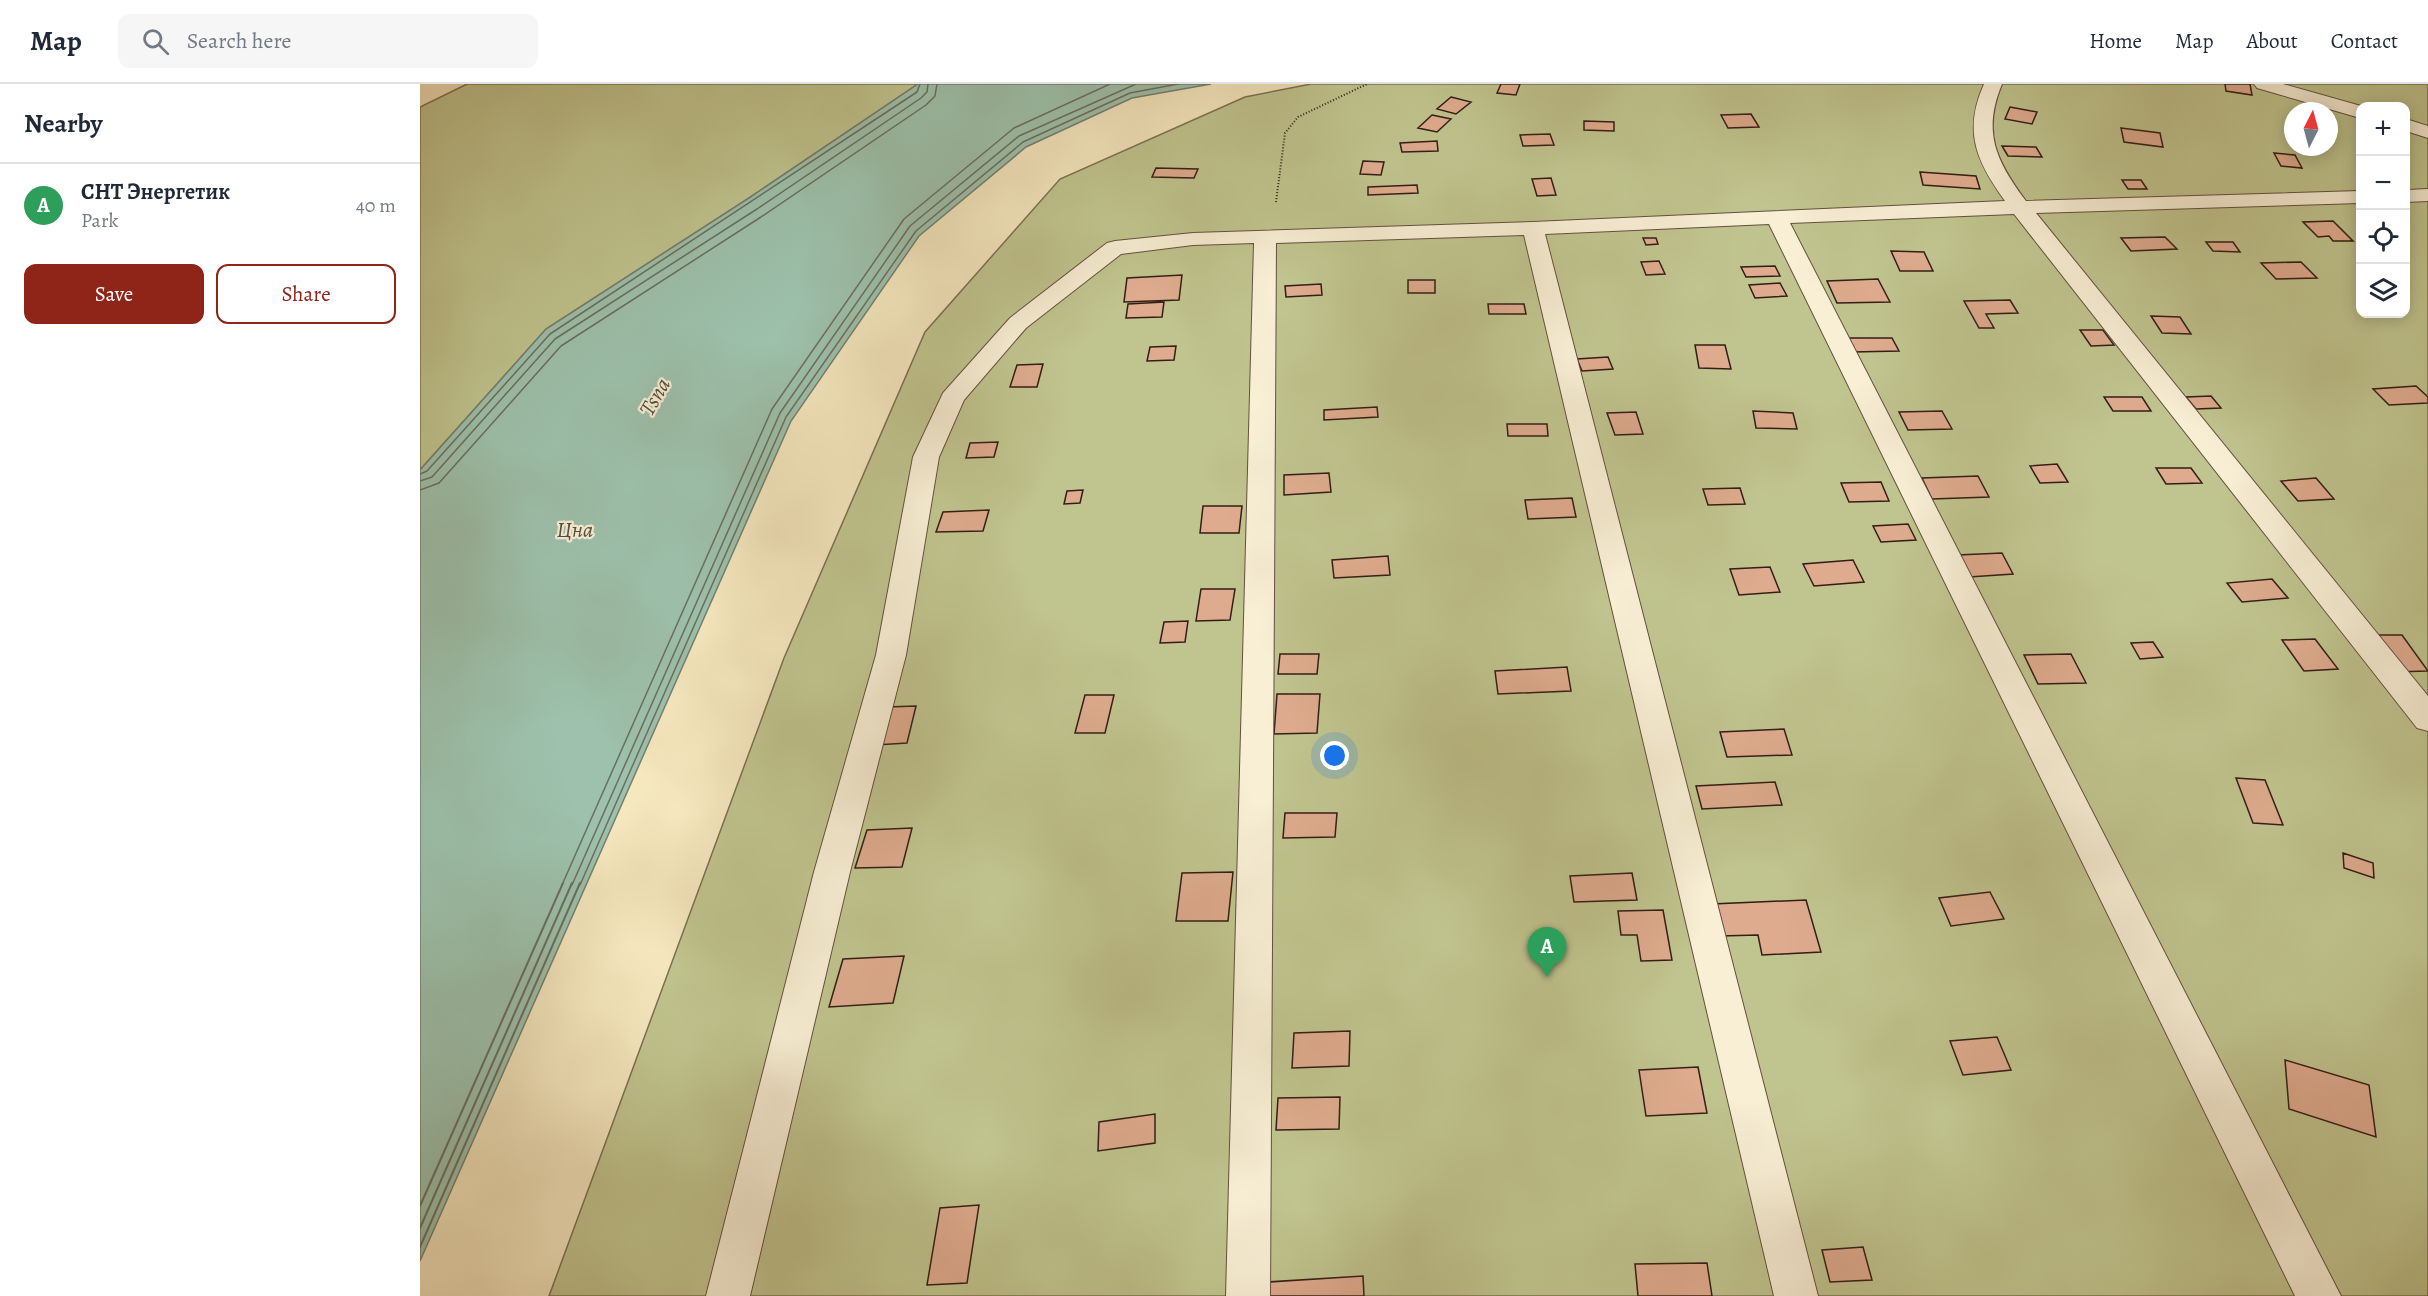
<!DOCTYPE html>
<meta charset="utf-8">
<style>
:root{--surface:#fff;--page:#f6f6f7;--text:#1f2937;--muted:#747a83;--line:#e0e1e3;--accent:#8f2418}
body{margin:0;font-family:Alegreya,serif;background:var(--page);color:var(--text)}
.controls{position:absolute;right:18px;top:18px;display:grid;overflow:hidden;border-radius:12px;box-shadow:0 3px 15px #0003}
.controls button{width:54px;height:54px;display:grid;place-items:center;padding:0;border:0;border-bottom:2px solid var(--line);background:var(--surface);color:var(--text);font:30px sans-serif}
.compass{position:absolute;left:1864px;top:18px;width:54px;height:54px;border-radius:50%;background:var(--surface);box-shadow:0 3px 15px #0003;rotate:6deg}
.you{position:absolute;left:915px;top:672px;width:21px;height:21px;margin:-15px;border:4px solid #fff;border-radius:50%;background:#1a73e8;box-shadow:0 0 0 9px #1a73e833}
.badge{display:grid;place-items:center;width:39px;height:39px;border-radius:50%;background:var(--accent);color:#fff;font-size:20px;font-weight:700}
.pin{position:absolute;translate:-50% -50px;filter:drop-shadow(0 2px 3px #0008)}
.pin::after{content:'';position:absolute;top:32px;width:21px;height:18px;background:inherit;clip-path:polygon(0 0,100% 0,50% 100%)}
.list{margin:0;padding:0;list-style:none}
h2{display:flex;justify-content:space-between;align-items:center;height:78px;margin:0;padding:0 24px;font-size:26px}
h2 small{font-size:20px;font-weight:400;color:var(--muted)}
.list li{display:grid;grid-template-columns:39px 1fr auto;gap:18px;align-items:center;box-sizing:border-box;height:84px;padding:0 24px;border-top:2px solid var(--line)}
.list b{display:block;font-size:22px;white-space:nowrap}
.list p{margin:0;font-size:20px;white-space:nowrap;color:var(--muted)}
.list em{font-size:20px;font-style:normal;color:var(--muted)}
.actions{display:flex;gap:12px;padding:18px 24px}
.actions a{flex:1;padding:14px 0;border:2px solid var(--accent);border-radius:12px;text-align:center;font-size:21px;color:var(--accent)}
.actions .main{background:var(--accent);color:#fff}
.icon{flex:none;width:33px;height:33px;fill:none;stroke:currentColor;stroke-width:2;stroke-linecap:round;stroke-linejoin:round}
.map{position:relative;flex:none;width:2008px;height:1212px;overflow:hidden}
header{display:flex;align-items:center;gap:36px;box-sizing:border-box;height:84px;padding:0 30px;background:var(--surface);border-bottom:2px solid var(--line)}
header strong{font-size:28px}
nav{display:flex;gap:33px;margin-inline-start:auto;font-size:21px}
.search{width:420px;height:54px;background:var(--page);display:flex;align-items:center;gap:15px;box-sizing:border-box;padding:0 21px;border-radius:12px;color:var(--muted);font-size:22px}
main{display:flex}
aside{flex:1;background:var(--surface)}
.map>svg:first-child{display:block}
</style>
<header>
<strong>Map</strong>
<div class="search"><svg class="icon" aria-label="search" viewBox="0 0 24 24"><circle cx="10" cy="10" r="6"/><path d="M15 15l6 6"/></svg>Search here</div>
<nav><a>Home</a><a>Map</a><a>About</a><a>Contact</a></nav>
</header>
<main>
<aside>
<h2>Nearby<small></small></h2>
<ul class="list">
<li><span class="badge" style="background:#2e9e5b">A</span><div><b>СНТ Энергетик</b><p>Park</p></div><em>40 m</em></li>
</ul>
<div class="actions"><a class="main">Save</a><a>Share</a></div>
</aside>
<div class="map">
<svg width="2008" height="1212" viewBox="0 0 2008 1212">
<rect width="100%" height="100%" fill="#f5e7be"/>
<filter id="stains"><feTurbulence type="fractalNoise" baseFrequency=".00333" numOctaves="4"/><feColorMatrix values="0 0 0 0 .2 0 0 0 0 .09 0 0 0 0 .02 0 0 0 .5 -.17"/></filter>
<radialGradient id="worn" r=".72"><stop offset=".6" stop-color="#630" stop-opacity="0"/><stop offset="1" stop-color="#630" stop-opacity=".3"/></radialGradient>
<path fill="#c0c48e" stroke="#7a7152" stroke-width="1.5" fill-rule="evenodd" d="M47 0H498L329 114 126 245 0 386V23Z
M891 0H2008V1212H129L364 574 505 248 640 95 825 13ZM1940 22H1986V230H1940ZM1873 27H1909V63H1873Z"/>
<path fill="#9dc1ac" stroke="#738070" stroke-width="1.5" d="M498 0H791L712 14 606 63 499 152 371 337 0 1177V386L126 245 329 114Z"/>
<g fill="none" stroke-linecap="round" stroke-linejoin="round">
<path stroke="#687060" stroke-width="1.5" d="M0 390 7 387 130 250 497 8 500 0
M0 397 12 393 135 255 337 125 501 14 507 8 508 0
M0 406 19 399 141 262 341 133 506 21 515 12 517 0
M142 801 352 325 484 135 594 44 690 0
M152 801 360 329 490 142 599 52 716 0
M160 801 366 333 496 147 603 58 710 9 758 0"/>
<path stroke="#687060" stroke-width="2" d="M0 1122 143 799
M0 1144 152 799
M0 1163 160 799"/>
</g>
<path fill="#deab8e" stroke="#331e15" stroke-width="1.5" d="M1081 0H1100L1096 11 1077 9Z
M1805 0H1830L1832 11 1806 7Z
M1031 13 1051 18 1036 30 1017 25Z
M1590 23 1617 28 1612 40 1585 35Z
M1331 30 1339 43 1308 44 1301 31Z
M1012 31 1031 35 1017 48 998 44Z
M1164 37 1194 38V47L1164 46Z
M1701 44 1740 49 1743 63 1704 58Z
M1130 50 1134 61 1103 62 1100 51Z
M1017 57 1018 67 982 68 980 59Z
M1582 62 1616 63 1622 73 1588 72Z
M1854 69 1875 71 1882 84 1861 82Z
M943 77 964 78 961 91 940 90Z
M736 84 778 85 774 94 732 93Z
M1500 88 1556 92 1560 105 1503 101Z
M1131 94 1136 111 1117 112 1112 95Z
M1702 96H1721L1727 105H1708Z
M997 101 998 109 948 111V103Z
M1913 137 1933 157H1913L1909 152 1898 153 1883 138Z
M1745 153 1757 165 1711 167 1701 154Z
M1223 154H1236L1238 160 1226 161Z
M1786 158H1813L1820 168 1793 167Z
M1471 167 1504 168 1513 187H1480Z
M1239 177 1245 190 1226 191 1221 178Z
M1881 178 1897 194 1856 195 1841 179Z
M1355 182 1360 192 1326 193 1321 183Z
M762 191 759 216 704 218 707 194Z
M1458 195 1470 218 1417 219 1407 197Z
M988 196H1015V209H988Z
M1360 199 1367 212 1335 214 1329 201Z
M901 200 902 211 866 213 865 202Z
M1590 216 1598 229 1566 230 1574 244H1559L1544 217Z
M744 218 742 233 706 234 708 220Z
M1068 220H1104L1106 230H1069Z
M1731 232 1760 233 1771 250 1742 249Z
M1660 246H1683L1694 261 1671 262Z
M1426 254H1472L1479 267 1432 268Z
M1275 261H1305L1311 285 1279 284Z
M756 262 754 276 727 277 730 263Z
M1188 273 1193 285 1162 287 1157 275Z
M623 280 617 303H590L597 281Z
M1996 302 2008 313V319L1969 321 1953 305Z
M1791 312 1801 324 1776 325 1766 313Z
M1684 313H1722L1731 327H1693Z
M957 323 958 333 904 336V326Z
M1333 327 1373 329 1377 345 1336 344Z
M1522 327 1532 345 1488 346 1479 328Z
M1216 328 1223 350 1195 351 1187 329Z
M1087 340H1127L1128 352H1088Z
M578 358 574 373 546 374 550 359Z
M1637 380 1648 398 1620 399 1610 382Z
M1736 384H1771L1782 399 1746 400Z
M909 389 911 408 864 411V391Z
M1558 392 1569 413 1512 415 1502 394Z
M1896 394 1914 415 1878 417 1861 397Z
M1461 398 1469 417 1429 418 1421 399Z
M1320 404 1325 420 1288 421 1283 405Z
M663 406 660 419 644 420 647 407Z
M1152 414 1156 433 1108 435 1105 416Z
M783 422H822L819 449H780Z
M569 426 563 447 516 448 523 428Z
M1488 440 1496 456 1461 458 1453 442Z
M1582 469 1593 490 1549 493 1538 471Z
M968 472 970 491 914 494 912 476Z
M1433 476 1444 498 1394 502 1383 480Z
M1350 483 1360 508 1319 511 1310 485Z
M1852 495 1868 514 1822 518 1807 499Z
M781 505H815L810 536 776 537Z
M768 537 765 558 740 559 744 538Z
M1946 551H1982L2008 587 1973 588Z
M1895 555 1918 585 1884 587 1862 556Z
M1733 558 1743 573 1720 575 1711 559Z
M860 570H899L897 590H858Z
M1651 570 1666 599 1618 600 1604 571Z
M1147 583 1151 607 1078 610 1075 587Z
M857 610H900L897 649 854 650Z
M665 611H694L685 649H655Z
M496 622 487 659 456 661 466 623Z
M1364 645 1372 671 1307 673 1300 648Z
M1816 694 1845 696 1863 741 1833 739Z
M1355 698 1362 721 1282 725 1276 702Z
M865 729H917L915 753 863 754Z
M492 744 482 783 435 784 447 746Z
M1923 769 1953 779 1954 794 1924 784Z
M813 788 808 837H756L762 789Z
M1212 789 1217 816 1154 818 1150 792Z
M1570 808 1584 835 1531 842 1519 814Z
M1386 816 1401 868 1342 871 1338 851 1300 852 1292 820Z
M1243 826 1252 876 1221 877 1217 851H1201L1198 827Z
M484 872 473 919 409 923 423 875Z
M930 947 929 982 872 984 874 949Z
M1577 953 1591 986 1543 991 1530 957Z
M1865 976 1949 1001 1956 1053 1869 1025Z
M1278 983 1287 1029 1226 1032 1219 986Z
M920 1013 919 1045 856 1046 858 1014Z
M735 1030V1059L678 1067 679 1038Z
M559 1121 547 1199 507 1201 520 1124Z
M1443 1163 1452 1196 1410 1198 1402 1166Z
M1287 1179 1292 1212H1218L1215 1180Z
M943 1192 944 1212H848V1198Z"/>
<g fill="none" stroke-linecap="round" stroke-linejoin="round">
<defs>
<path id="service" d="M1564 0H1582C1562 48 1576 77 1606 117L1940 107V119L1616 129 2008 612V647L1997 644 1594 130 1370 139 1921 1212H1875L1349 140 1125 150 1398 1212H1354L1104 151 856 159 850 1212H806L834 159 773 161 701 170 606 244 544 316 519 373 486 571 430 788 330 1212H286L394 788 456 571 493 373 523 309 590 234 687 159 695 157 773 149 1113 138 1585 117C1556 77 1543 47 1564 0Z
M1834 0H1863L1941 22 1940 34 1837 4Z
M1986 35 2008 42V54L1986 47Z
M2008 105V117L1986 118V106Z"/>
</defs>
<use href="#service" stroke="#64503f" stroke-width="2"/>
<path stroke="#331e15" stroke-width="2" stroke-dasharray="1 2" stroke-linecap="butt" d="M856 118 865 49 878 33 947 0"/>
<use href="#service" fill="#f8efd5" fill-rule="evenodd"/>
</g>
<g text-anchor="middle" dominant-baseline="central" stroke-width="4.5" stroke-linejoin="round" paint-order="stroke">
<g font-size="22" font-style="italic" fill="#534f42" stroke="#f8efd5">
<text transform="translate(235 313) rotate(-60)">Tsna</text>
<text x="155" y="446">Цна</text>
</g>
</g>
<rect width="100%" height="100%" filter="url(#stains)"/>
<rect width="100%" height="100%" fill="url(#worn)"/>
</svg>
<div class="controls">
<button>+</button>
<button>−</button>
<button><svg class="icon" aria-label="locate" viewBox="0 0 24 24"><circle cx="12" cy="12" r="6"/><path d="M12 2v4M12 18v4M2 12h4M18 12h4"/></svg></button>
<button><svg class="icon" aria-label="layers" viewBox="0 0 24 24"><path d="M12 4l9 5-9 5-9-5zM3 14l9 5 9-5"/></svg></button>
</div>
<svg class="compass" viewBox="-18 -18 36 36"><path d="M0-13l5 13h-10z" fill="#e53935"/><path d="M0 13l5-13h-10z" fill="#747a83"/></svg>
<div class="you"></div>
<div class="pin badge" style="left:1127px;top:893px;background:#2e9e5b">A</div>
</div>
</main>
